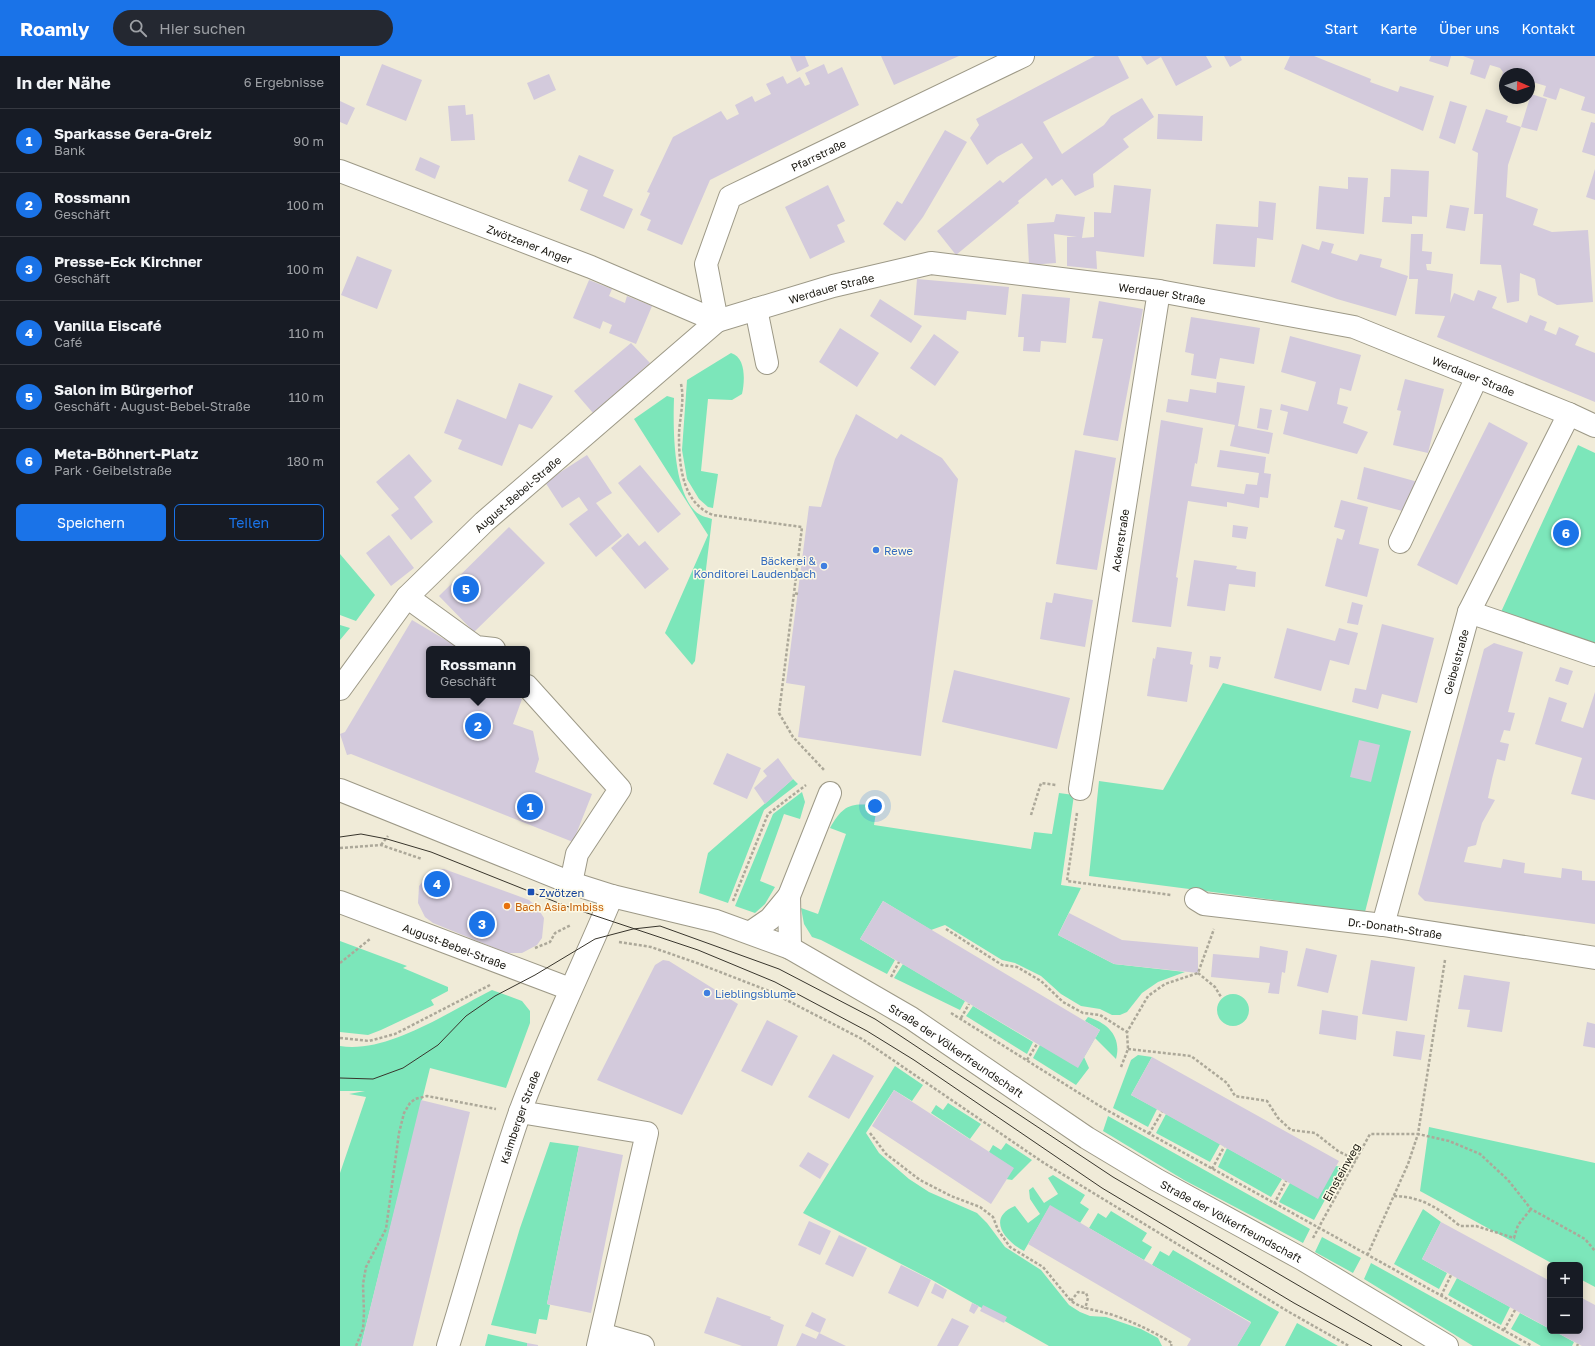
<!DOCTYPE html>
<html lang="de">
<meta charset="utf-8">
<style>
:root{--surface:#171b24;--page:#242831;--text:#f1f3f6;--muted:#9ea1a6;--line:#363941;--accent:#1a73e8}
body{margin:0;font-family:"Golos Text",sans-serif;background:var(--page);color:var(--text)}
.controls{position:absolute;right:12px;bottom:12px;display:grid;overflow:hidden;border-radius:6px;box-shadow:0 2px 10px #0003}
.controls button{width:36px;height:36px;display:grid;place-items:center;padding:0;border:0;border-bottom:1px solid var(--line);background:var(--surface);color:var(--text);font:20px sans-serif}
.compass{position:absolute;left:1159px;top:12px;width:36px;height:36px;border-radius:50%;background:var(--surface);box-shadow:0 2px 10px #0003;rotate:92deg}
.you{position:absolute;left:535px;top:750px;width:14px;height:14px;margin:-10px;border:3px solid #fff;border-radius:50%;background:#1a73e8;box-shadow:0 0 0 6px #1a73e833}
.badge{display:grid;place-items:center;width:26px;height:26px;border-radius:50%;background:var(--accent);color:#fff;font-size:13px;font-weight:700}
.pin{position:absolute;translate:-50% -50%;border:2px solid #fff;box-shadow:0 1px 4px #0006}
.popup{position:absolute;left:86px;top:590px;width:104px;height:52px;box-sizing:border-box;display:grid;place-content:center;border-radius:6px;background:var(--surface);filter:drop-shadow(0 1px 3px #0005);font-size:13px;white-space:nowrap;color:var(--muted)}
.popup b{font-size:15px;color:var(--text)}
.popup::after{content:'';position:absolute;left:50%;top:100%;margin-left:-8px;border:8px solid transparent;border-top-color:var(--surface)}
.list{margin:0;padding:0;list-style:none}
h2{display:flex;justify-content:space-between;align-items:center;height:52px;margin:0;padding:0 16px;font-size:17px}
h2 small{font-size:13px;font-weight:400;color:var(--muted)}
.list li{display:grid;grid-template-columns:26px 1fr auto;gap:12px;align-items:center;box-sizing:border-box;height:64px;padding:0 16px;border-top:1px solid var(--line)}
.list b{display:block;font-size:15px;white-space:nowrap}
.list p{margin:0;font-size:13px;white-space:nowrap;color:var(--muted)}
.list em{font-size:13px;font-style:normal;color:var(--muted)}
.actions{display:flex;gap:8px;padding:12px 16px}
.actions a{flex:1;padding:9px 0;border:1px solid var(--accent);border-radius:6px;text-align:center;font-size:14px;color:var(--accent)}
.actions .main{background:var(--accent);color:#fff}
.icon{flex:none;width:22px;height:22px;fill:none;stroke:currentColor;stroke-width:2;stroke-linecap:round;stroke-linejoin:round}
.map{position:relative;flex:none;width:1255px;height:1290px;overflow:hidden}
header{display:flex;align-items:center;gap:24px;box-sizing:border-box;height:56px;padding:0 20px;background:var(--accent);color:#fff}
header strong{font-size:19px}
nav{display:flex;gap:22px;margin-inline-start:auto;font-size:14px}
.search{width:280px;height:36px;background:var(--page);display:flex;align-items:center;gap:10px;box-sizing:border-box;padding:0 14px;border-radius:22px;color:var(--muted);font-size:15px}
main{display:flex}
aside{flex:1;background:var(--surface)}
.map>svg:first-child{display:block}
</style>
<header>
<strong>Roamly</strong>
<div class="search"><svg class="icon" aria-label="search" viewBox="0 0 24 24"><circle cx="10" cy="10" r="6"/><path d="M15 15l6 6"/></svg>Hier suchen</div>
<nav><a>Start</a><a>Karte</a><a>Über uns</a><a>Kontakt</a></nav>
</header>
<main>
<aside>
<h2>In der Nähe<small>6 Ergebnisse</small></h2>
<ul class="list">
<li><span class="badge">1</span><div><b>Sparkasse Gera-Greiz</b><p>Bank</p></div><em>90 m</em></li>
<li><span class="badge">2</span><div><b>Rossmann</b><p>Geschäft</p></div><em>100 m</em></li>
<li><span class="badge">3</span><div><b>Presse-Eck Kirchner</b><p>Geschäft</p></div><em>100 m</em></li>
<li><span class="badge">4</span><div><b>Vanilla Eiscafé</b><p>Café</p></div><em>110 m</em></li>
<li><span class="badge">5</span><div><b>Salon im Bürgerhof</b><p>Geschäft · August-Bebel-Straße</p></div><em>110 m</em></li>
<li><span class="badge">6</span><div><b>Meta-Böhnert-Platz</b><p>Park · Geibelstraße</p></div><em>180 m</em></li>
</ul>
<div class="actions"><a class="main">Speichern</a><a>Teilen</a></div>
</aside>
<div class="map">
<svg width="1255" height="1290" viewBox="0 0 1255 1290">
<rect width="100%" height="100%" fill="#f0ebd8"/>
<path fill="#7ce6ba" d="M391 297C406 301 405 325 402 338L392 344 368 343 361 415 378 418 373 452 368 451 359 443 347 423 342 394 347 324Z
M327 340 334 342C333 372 333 433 355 455 360 460 366 461 372 463L355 605 352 609 325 577 368 479 294 363Z
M1238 389 1255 397V589L1161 556Z
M0 498 35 539 16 565 0 559Z
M0 569 10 572 0 584Z
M883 627 1071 675 1025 856 749 820 759 725 823 734Z
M453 723 458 728 424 754 388 847 359 837 368 797Z
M462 736 465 746 460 763 444 758 420 825 435 831 425 848 415 857 395 850 433 758Z
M719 737 734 739 721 829 741 832 718 879 774 908 845 916 818 926 802 937 787 956 780 959H772L760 953 741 950 721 938 701 920 675 907 662 904 605 869 591 874 543 845 520 883 555 904 547 918 481 884 472 881 464 868 461 852 478 858 506 778 490 772C503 749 511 746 537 750L534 769 691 793 694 776 712 778Z
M0 885 67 910 63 912 108 931V935L91 944 94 949 41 974 28 979 0 976Z
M563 908 625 945 620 954 554 922Z
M152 934 182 945 190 955V967L166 1032 90 1012 21 1290H0V1117L26 1041 9 1038 25 1035H0V990C47 998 110 955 152 934Z
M877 954a16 16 0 1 1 32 0a16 16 0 1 1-32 0Z
M633 950 693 986 687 998 626 960Z
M748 961C768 967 782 981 776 1003L755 982 744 1001 749 1012 736 1029 693 1002 700 989 756 981 760 974 745 965Z
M798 999 812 1001 791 1039 817 1053 808 1071 773 1052 791 1004Z
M555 1010 583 1029 572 1045 554 1034 526 1077 539 1097 569 1123 589 1136 637 1157 647 1167 665 1191 701 1214 729 1249 740 1256 750 1260 766 1261 801 1273 818 1282 822 1290H709L594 1225 463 1157Z
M608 1047 641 1068 630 1083 591 1057 596 1049 603 1054Z
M826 1058 880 1088 870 1106 816 1077Z
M768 1060 970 1173 963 1187 844 1124 763 1075Z
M1089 1071 1255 1107V1231L1240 1223V1209H1215L1080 1135Z
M210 1086 239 1090 207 1248 210 1249 207 1264 199 1263 196 1278 151 1269 180 1172Z
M666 1087 692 1104 672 1124 666 1123 649 1096 653 1089 661 1094Z
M887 1092 942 1123 931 1141 878 1111Z
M996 1110 1003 1111 974 1164 939 1146 950 1127Z
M713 1119 745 1139 740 1147 749 1153 740 1167 710 1150 684 1195C665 1185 646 1162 675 1150L688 1167 700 1158 690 1143 689 1134 693 1131 704 1147 718 1138 708 1122Z
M1083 1153 1101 1166 1082 1203 1107 1217 1099 1233 1054 1208Z
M771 1155 807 1177 802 1185 812 1191 804 1204 749 1172 758 1157 766 1162Z
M982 1181 1021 1202 1013 1217 975 1196Z
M833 1194 939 1256 920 1290H897L911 1266 812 1209 820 1195 829 1200Z
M1031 1207 1181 1290H1133L1024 1223Z
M1117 1222 1170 1251 1161 1269 1108 1239Z
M1180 1257 1210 1273V1275H1214L1234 1286 1232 1290H1201L1171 1273Z
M957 1267 998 1290H945Z
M148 1278 187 1287V1290H145Z"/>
<path fill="#d3cadc" d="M450 0H465L469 10 457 16Z
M541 0H619L554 29Z
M755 0H778L789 22 703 66 722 98 764 69 771 60 802 42 814 61 783 83 789 91 753 118 754 131 735 140 722 123 712 130 706 122 678 145 679 147 616 199 597 175 660 124 663 127 693 102 682 87 657 101 647 109 630 82 639 69 636 63Z
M801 0H866L872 11 836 30 821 1 807 9Z
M884 0H900L902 4 890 11Z
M950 0H974L1031 23 1030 26 1058 36 1060 30 1094 40 1083 75 944 13Z
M1091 0H1111L1108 11 1089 5Z
M1123 0H1255V58L1241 54 1245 41 1220 32 1216 44 1203 40 1206 30 1189 25V18H1165V27L1160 25 1163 16 1160 12 1150 9 1145 23 1130 18 1134 4Z
M42 8 82 24 66 65 26 49Z
M484 8 488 18 502 11 519 49 370 124 342 189 307 174 311 164 300 159 310 137 307 136 333 81 381 55 387 64 399 58 395 49 412 40 415 46 431 38 426 28 443 20 447 28 460 21 465 30 470 28 465 17Z
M209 18 216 34 194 44 187 27Z
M1191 38 1207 43 1197 75 1181 71Z
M0 45 15 52 7 69 0 66Z
M1110 45 1127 50 1115 88 1099 82Z
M125 49 126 59 133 58 135 84 111 85 108 50Z
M1146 53 1168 60 1166 66 1181 71 1168 109 1166 141 1198 153 1193 169 1212 176 1248 174 1253 246 1217 249 1198 239 1195 223 1180 217 1179 245 1167 247 1161 209 1140 208 1143 158H1134L1138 97 1132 94Z
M818 58 863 60 862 85 817 83Z
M1251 66 1255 67V100L1242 96Z
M605 74 627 86 583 161 565 185 543 168 557 145 562 148Z
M239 99 274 114 263 140 293 153 284 173 240 154 248 134 228 125Z
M80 101 100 110 95 123 75 114Z
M1051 113 1089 115 1087 161 1072 160V168L1042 166 1044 141H1050Z
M1255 113V144L1246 141Z
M1008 121 1028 122 1024 178 976 173 979 130 1008 133Z
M488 129 505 165 497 169 505 186 470 203 445 151Z
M774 129 811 133 804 201 756 195 757 213 727 210V181H737L714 178 716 207 689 209 687 168 714 166 716 158 745 161 742 182 754 181V156L771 157Z
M919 145 936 147 933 184 917 182 915 211 873 208 876 168 918 171Z
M1110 149 1129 152 1125 175 1106 172Z
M1071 178H1083L1082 195 1092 196 1091 208H1086L1087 214 1113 218 1110 247 1114 237 1134 245 1138 234 1157 241 1152 252 1187 267 1190 259 1207 266 1204 274 1216 279 1219 271 1239 280 1235 289 1255 297V346L1097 281 1105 260 1075 258 1078 223H1069Z
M982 185 994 188 991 197 1017 205 1020 198 1042 203 1040 211 1068 220 1056 260 997 243 951 226 962 188 979 194Z
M17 200 52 214 37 253 1 239Z
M577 223 669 231 666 259 627 255 626 264 574 259Z
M249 224 272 233 269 240 285 247 287 240 312 250 296 288 269 277 272 269 263 265 260 273 233 262Z
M682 238 730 242 726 287 701 285 700 296 683 295 684 281H678Z
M540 243 582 270 571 287 530 260Z
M759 245 803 253 778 385 743 379 763 283 752 282Z
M851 261 920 272 914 308 880 302 876 323 851 319 854 298 845 296Z
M500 272 539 297 517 331 479 306Z
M594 278 619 296 595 330 570 312Z
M950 280 1021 299 1011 335 1000 332 997 348 1008 351 1003 367 1028 376 1017 398 943 378 948 356 940 354 941 348 968 355 976 326 941 316Z
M291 287 310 307 253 357 234 335Z
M1065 323 1104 333 1088 397 1053 389 1061 355 1057 354Z
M877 326 905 330 898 370 933 377 929 398 890 390 895 369 826 356 828 343 848 346 850 333 876 337Z
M179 327 213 340 192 373 179 368 162 410 118 393 122 384 104 377 117 343 166 363Z
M920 352 932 354 928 374 917 372Z
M516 358 557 383 561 378 602 402 618 423 581 700 458 681 465 630 446 627 469 450 481 451 495 403Z
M821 364 863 372 857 408 855 407 851 430 904 438 906 428 917 429 919 417 877 411 880 394 926 401 924 417 931 418 928 442 920 441 919 452 887 446V451L848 445 836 521 838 522 831 571 792 566Z
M1149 366 1188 387 1117 529 1077 509Z
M735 394 776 402 757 514 716 508Z
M69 398 92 425 74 441 93 466 71 484 51 459 59 453 36 426Z
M247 399 272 437 256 447 282 480 256 501 229 468 248 454 239 441 222 452 205 426Z
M300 409 341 458 318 477 278 427Z
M1024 411 1078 426 1070 457 1017 443Z
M1001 444 1028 451 1019 488 1039 493 1027 541 985 530 997 482 1002 484 1005 474 994 471Z
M893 469 908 471 906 483 892 481Z
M169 471 205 507 134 576 99 540Z
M288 477 299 490 305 485 329 513 305 533 271 492Z
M49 479 74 512 51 530 26 497Z
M854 504 897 510 896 513 916 516 915 531 889 528 885 555 847 550Z
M714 537 753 544 745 591 700 583 706 546 712 547Z
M1012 546 1023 549 1018 569 1007 567Z
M72 564 121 593H89V639H172L182 643 173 668 193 675 199 703 195 716 252 738 233 786 11 698 7 699 0 678 5 676Z
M1042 568 1094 582 1077 647 1042 638 1038 653 1012 646 1015 632 1026 634Z
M947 572 995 585 999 572 1018 577 1009 609 990 604 981 635 934 622Z
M1154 587 1183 596 1168 656 1175 657 1170 675 1164 674 1160 686 1169 688 1165 705 1157 703 1152 723 1148 742 1155 744 1142 767 1136 789 1128 791 1124 806 1161 812 1163 803 1185 807 1184 817 1221 822 1222 812 1242 815V824L1255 825V868L1085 845 1078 838 1144 593Z
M817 591 852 596 850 608 853 609 847 646 807 640 813 602 815 603Z
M870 600 881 601 878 613 869 611Z
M1220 611 1233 615 1228 629 1215 625Z
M614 614 730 642 717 693 602 666Z
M1255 636V744L1231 738 1242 702 1195 688 1209 641 1227 647 1221 665 1243 672Z
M1019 684 1040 689 1031 726 1010 721Z
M387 697 421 712 407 743 373 728Z
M438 702 453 723 425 748 414 732 427 720 423 715Z
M104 813 189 844 197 851 204 862 202 882 197 889 182 897H167L93 867 85 861 78 847 79 830 88 819 96 814Z
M543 845 760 974 738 1012 520 883Z
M729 857 782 884 858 891V917L774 908 718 879Z
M920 890 948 895 945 917 942 916 939 938 928 937 930 927 871 921 873 898 919 902Z
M966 892 997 899 988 937 957 930Z
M323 904 329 905 398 948 342 1059 257 1024 315 909Z
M1031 904 1075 911 1067 965 1022 958Z
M1124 919 1170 926 1162 976 1127 971 1130 954 1118 953Z
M982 954 1018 960 1016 984 979 978Z
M427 964 458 980 432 1030 401 1015Z
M1247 966 1255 968V992L1243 990Z
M1056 975 1085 979 1081 1004 1053 1000Z
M493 998 534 1020 509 1063 468 1041Z
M812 1001 999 1105 978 1143 791 1039Z
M554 1034 674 1112 651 1148 532 1070Z
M81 1044 130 1056 73 1290H21Z
M239 1090 283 1099 251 1257 207 1248Z
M468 1096 489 1108 480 1123 459 1110Z
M710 1149 911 1267 897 1290H847L851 1283 688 1188Z
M469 1165 491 1175 480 1199 458 1189Z
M1101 1166 1210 1225V1273L1082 1203Z
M499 1179 527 1192 513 1221 485 1208Z
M561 1209 591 1224 578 1251 548 1237Z
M595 1227 607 1234 603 1243 591 1237Z
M377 1241 431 1261 430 1263 444 1269 437 1290H402L364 1277Z
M1240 1241 1255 1249V1290H1242L1214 1275H1240Z
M632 1247 639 1250 634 1258 629 1255Z
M643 1249 667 1261 664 1267 640 1255Z
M472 1256 486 1263 480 1277 465 1270Z
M612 1262 629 1270 618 1290H597Z
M462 1277 476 1283 479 1277 506 1290H456Z
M187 1287 198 1289V1290H187Z"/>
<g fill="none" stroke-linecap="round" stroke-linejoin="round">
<defs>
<g id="minor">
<path id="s1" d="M0 115 251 211 377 265"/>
<path d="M416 253 427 307"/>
<path id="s2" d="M377 265 366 208 390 141 683 0"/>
<path d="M1060 486 1137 321"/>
<path d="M67 541 136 591 154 593"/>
<path d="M1129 556 1255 599"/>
<path d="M187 630 280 733 237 798 231 827"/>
<path id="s3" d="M0 633 67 541 144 466 377 265 493 230 591 207 819 235 1014 271 1229 358 1255 370"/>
<path id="s4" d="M740 733 819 235"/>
<path d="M449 840 450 892"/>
<path id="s5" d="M856 843 864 848 1043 869 1255 902"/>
<path id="s6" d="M0 846 230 933"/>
<path id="s7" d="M1043 869 1129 556 1229 358"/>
<path d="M411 876 430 863 449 840 490 737"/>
<path d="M180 1056 307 1077 258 1290"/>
<path d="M261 1278 303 1290"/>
</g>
<g id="major">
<path id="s8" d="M0 734 231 827 272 840 376 865 450 892 571 962 747 1082 817 1124 962 1203 1107 1290"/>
<path id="s9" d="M108 1290C132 1212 153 1133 180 1056 207 982 242 912 272 840"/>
</g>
</defs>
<use href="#minor" stroke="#9d9987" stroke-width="24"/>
<use href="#major" stroke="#9d9987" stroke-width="24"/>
<path stroke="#aca899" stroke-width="2.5" stroke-dasharray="3 2" stroke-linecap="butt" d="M341 328C345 345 339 364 339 380 339 409 342 447 373 459L462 471 454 537
M458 538 454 537 439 657 453 681 484 714
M737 757 727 825 831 839
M691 759 701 727 716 729
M41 789 48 780
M0 792 41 789 82 803
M393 845 428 758 466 729
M606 873 662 909 677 911 701 925 723 946 743 957 760 959 787 976
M279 886 311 891 357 907 429 935 522 983 704 1107 949 1256 1009 1290
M195 892 210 886 215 877 231 869
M1105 904 1078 1078 1109 1085 1140 1098 1168 1124 1191 1153 1245 1183 1255 1195
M0 907 30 883
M858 917 875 931 881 941
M551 921 559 906
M611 957 763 1052 1192 1290
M621 962 629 948
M0 982 29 985 55 978 150 929
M788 993 851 1000 887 1027 895 1040 927 1045 938 1062 951 1074 975 1077 998 1095 1016 1104
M687 1004 697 988
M781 1011 788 993 787 976 808 940 825 928 858 917 874 873
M530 1077 546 1098 580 1124 611 1140 640 1151 653 1161 658 1174 670 1191 703 1211 731 1245C744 1254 758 1254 773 1259 796 1267 812 1275 832 1287L831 1290
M809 1078 822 1056
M872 1113 884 1091
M1054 1140C1083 1141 1098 1152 1120 1170H1136L1174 1182 1178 1169 1191 1153
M934 1148 946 1125
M973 1182 1030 1078H1078L1068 1108 1027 1200
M1101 1240 1111 1219
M731 1245 738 1236 746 1237 748 1242 745 1253
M1164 1274 1175 1254
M16 1290 23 1273 24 1257 23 1228 26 1211 46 1173 59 1077 64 1057 70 1047 75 1043 87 1040 156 1053
M1237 1290 1238 1288"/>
<use href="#minor" stroke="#fff" stroke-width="22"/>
<use href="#major" stroke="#fff" stroke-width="22"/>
<path stroke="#38352c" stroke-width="1" d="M0 781 21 778 47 783 91 796 226 850 358 894 435 926 527 975 574 1004 762 1132 954 1247 1032 1290
M0 1022 33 1023 63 1012 98 989 126 960 155 940 195 919 255 883 293 873 320 870 439 913 535 963 773 1121 1062 1290"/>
</g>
<g fill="#3f7fe0" stroke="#fdf9e5" stroke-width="1.5">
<circle cx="536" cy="494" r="4"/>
<circle cx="484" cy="510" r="4"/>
<circle cx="367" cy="937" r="4"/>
</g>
<rect fill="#1a4fb4" stroke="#fdf9e5" stroke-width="1.5" x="187" y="832" width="8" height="8" rx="2"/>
<circle fill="#e8710a" stroke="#fdf9e5" stroke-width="1.5" cx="167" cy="850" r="4"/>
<g text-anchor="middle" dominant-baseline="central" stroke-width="3" stroke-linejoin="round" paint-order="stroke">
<g font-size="11" fill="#191710" stroke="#fdf9e5">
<text stroke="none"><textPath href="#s2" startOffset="227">Pfarrstraße</textPath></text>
<text stroke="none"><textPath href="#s1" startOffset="203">Zwötzener Anger</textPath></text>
<text stroke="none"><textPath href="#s3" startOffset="648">Werdauer Straße</textPath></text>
<text stroke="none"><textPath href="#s3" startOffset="984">Werdauer Straße</textPath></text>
<text stroke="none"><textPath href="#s3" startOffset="1308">Werdauer Straße</textPath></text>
<text stroke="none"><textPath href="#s3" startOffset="265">August-Bebel-Straße</textPath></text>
<text stroke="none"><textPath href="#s4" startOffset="252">Ackerstraße</textPath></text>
<text stroke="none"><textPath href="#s7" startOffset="273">Geibelstraße</textPath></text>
<text stroke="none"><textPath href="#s5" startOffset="202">Dr.-Donath-Straße</textPath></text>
<text stroke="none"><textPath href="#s6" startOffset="123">August-Bebel-Straße</textPath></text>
<text stroke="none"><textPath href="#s8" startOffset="673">Straße der Völkerfreundschaft</textPath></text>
<text stroke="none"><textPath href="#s9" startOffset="240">Kaimberger Straße</textPath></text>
<text transform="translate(1001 1116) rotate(-61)">Einsteinweg</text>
<text stroke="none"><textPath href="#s8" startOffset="997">Straße der Völkerfreundschaft</textPath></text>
</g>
<g font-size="11" fill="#366cbe" stroke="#fdf9e5" text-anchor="start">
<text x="544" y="494">Rewe</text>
<text x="476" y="504" text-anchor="end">Bäckerei &amp;<tspan x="476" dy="13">Konditorei Laudenbach</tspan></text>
<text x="375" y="937">Lieblingsblume</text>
</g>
<g font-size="11" fill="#164399" stroke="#fdf9e5" text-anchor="start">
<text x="199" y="836">Zwötzen</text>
</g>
<g font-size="11" fill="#c56008" stroke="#fdf9e5" text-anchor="start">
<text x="175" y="850">Bach Asia Imbiss</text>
</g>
</g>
</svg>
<div class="controls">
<button>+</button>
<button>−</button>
</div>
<svg class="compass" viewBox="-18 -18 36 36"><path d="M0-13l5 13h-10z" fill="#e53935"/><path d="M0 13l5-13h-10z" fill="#9ea1a6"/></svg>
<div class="you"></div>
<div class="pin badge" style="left:190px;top:751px">1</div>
<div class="pin badge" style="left:138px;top:670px">2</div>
<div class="popup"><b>Rossmann</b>Geschäft</div>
<div class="pin badge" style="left:142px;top:868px">3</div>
<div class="pin badge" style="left:97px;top:828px">4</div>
<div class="pin badge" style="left:126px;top:533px">5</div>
<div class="pin badge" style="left:1226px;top:477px">6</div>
</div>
</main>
